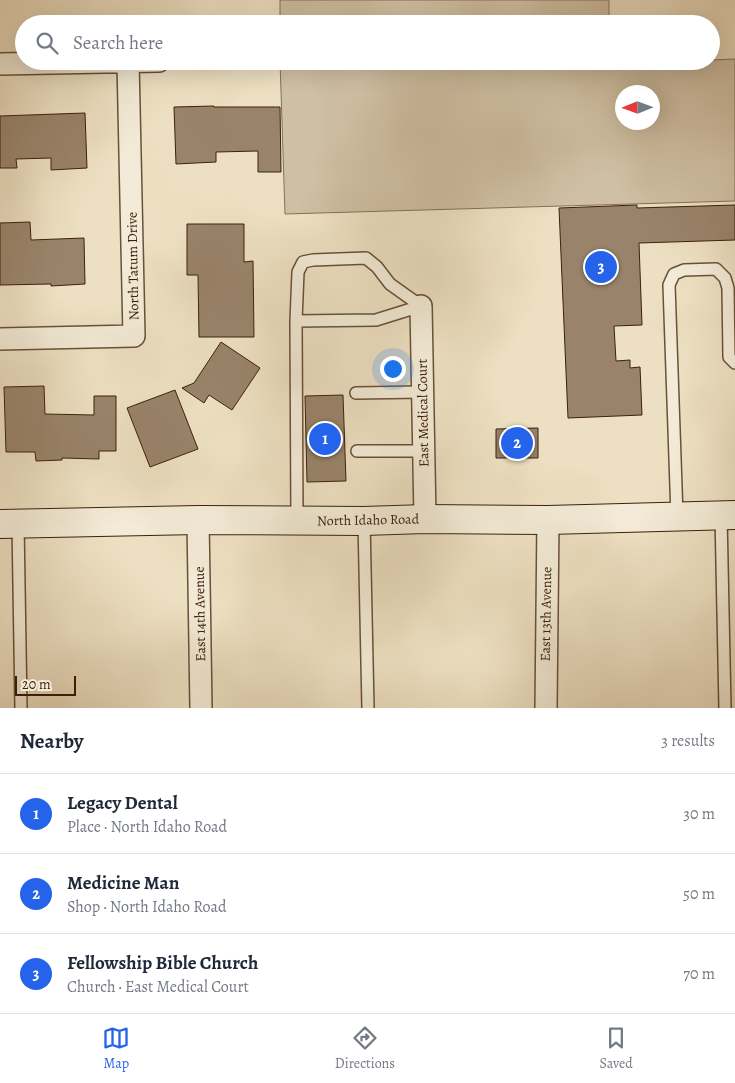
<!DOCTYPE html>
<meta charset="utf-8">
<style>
:root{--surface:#fff;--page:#f6f6f7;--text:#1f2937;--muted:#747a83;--line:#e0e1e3;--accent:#2563eb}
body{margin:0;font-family:Alegreya,serif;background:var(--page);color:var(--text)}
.compass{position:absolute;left:615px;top:85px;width:45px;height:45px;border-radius:50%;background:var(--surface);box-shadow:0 5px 20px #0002;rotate:269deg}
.scale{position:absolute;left:15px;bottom:12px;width:61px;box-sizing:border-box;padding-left:5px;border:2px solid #3d200c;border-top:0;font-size:14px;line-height:18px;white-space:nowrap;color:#3d200c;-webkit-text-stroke:4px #f3ebd7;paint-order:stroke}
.you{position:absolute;left:392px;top:368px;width:18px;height:18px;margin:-12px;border:4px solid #fff;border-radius:50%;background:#1a73e8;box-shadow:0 0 0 8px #1a73e833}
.badge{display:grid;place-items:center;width:32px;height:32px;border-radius:50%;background:var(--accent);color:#fff;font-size:16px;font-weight:700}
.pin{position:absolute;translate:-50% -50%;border:2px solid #fff;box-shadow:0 1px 5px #0006}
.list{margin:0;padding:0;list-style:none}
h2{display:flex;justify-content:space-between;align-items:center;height:65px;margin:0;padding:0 20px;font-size:21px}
h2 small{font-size:16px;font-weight:400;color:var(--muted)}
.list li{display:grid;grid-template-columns:32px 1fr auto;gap:15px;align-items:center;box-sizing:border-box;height:80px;padding:0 20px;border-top:1px solid var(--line)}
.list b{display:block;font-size:19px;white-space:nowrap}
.list p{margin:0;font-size:16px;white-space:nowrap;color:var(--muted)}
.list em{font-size:16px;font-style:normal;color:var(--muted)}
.icon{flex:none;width:28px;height:28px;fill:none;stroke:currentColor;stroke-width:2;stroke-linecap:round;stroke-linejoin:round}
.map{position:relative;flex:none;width:735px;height:708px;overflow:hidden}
.search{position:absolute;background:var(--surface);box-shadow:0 5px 20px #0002;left:15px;right:15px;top:15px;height:55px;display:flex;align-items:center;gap:12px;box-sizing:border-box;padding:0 18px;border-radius:28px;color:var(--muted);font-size:19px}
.sheet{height:305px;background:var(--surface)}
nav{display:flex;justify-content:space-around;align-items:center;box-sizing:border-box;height:70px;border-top:1px solid var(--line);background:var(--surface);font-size:14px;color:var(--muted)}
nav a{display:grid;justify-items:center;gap:2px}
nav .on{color:var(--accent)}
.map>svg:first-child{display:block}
</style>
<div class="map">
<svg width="735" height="708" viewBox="0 0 735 708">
<rect width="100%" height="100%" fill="#ede0c2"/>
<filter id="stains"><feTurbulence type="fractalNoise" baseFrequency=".004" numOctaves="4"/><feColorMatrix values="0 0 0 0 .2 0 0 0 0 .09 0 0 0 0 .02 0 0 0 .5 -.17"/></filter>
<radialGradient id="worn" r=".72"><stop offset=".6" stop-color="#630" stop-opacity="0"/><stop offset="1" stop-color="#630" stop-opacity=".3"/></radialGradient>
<path fill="#cfbfa3" stroke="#867058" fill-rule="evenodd" d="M280 0H609V24H280Z
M735 59V201L285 214 280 61H711V60ZM622 92H652V122H622Z"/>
<path fill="#99846b" stroke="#3d200c" d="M214 106V107H280L281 172H258V151L216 152V162L176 164 174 107Z
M85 113 87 168 51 170V158L16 159 17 168H0V116Z
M637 205V208L735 205V240L639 243 642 325 614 326 616 361 630 360V368L640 367 642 415 568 418 559 208Z
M30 222 31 240 84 238 85 284 51 286V284L0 285V223Z
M187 224H244V262L253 261 254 337H199L198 275H187Z
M221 342 260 368 232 410 209 395 204 403 182 388 194 383Z
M44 386 45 414 94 415V396H116V451H99V459L62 458V460L36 461 35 452H6L4 387Z
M175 390 198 449 150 467 127 408Z
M343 395 346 481 307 482 305 396Z
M538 428V458H496V429Z"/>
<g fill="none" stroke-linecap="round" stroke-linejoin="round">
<defs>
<path id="service" d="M296 321 376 320 421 306
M356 393 423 392
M357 451H424
M721 515 725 708
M677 516 669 285 674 274 684 270 716 269 725 278 728 288 729 357 735 363
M297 520 296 321 298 272 303 262 313 260 366 258 377 267 390 284 421 306
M364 521 368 708
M18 524 21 708"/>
<path id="minor" d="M0 64 159 61
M421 306 425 519
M0 339 134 336 128 62
M198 520 201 708
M546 708 548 520"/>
<path id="secondary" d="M0 524 198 520 364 521 425 519 548 520 735 515"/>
</defs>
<use href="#service" stroke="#69503a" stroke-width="14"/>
<use href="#minor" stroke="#69503a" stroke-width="24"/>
<use href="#secondary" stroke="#3d200c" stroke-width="30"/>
<use href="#service" stroke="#f3ebd7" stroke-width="11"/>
<use href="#minor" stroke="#f3ebd7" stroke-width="21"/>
<use href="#secondary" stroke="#f3ebd7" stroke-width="28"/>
</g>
<g text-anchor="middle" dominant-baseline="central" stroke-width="4.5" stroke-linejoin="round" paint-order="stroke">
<g font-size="14" fill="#3d200c" stroke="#f3ebd7">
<text transform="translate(133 266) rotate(-91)">North Tatum Drive</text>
<text transform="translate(423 413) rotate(-91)">East Medical Court</text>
<text transform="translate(368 520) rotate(-1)">North Idaho Road</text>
<text transform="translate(200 614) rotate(-91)">East 14th Avenue</text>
<text transform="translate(546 614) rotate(-89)">East 13th Avenue</text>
</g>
</g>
<rect width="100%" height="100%" filter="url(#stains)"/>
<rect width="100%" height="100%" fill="url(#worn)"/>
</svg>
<svg class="compass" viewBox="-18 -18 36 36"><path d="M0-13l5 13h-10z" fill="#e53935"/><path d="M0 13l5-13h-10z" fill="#747a83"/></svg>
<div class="scale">20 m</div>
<div class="you"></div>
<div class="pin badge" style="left:325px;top:439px">1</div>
<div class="pin badge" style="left:517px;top:443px">2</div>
<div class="pin badge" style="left:601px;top:267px">3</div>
<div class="search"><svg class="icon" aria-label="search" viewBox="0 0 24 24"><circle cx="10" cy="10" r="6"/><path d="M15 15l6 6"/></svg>Search here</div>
</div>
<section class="sheet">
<h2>Nearby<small>3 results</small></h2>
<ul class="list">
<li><span class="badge">1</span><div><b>Legacy Dental</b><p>Place · North Idaho Road</p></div><em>30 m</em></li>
<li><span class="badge">2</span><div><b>Medicine Man</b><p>Shop · North Idaho Road</p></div><em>50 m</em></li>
<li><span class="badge">3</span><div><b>Fellowship Bible Church</b><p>Church · East Medical Court</p></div><em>70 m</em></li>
</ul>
</section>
<nav>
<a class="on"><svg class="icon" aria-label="map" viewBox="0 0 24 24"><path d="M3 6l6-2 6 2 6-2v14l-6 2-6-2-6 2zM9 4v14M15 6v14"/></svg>Map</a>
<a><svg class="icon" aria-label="directions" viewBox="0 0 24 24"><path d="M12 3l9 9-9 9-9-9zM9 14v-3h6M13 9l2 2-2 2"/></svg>Directions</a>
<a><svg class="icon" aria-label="saved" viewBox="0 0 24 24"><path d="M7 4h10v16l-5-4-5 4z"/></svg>Saved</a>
</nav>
